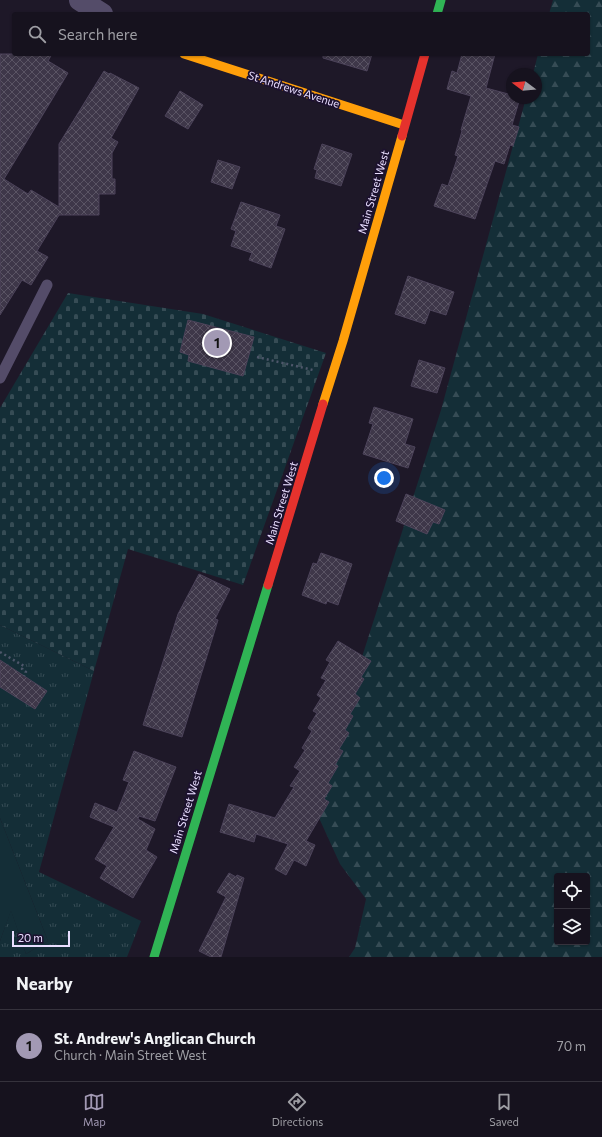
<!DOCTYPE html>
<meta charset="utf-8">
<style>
:root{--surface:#16121e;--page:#1f1b27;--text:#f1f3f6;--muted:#9e9ea4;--line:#35323c;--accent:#a299b4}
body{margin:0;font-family:Commissioner,sans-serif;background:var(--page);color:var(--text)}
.controls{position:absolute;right:12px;bottom:12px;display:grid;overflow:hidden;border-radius:4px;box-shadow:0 1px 3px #0004}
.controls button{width:36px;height:36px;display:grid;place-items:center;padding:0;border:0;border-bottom:1px solid var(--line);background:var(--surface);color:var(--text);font:20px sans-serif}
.compass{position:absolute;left:506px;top:68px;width:36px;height:36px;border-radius:50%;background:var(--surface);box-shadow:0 1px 3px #0004;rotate:286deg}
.scale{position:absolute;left:12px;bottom:10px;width:58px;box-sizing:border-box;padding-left:4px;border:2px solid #e9deff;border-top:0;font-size:11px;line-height:14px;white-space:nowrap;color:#e9deff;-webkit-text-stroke:3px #1c112f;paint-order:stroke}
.you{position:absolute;left:384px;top:478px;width:14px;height:14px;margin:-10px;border:3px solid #fff;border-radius:50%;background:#1a73e8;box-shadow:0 0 0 6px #1a73e833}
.badge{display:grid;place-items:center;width:26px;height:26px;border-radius:50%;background:var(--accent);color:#111;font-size:13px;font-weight:700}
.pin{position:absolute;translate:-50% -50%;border:2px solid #fff;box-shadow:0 1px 4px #0006}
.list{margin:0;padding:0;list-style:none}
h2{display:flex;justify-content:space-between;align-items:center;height:52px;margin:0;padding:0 16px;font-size:17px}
h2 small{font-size:13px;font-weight:400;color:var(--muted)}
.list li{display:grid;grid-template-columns:26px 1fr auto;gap:12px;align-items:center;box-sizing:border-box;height:72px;padding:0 16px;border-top:1px solid var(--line)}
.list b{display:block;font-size:15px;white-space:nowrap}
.list p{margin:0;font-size:13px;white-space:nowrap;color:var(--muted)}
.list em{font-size:13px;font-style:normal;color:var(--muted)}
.icon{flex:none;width:22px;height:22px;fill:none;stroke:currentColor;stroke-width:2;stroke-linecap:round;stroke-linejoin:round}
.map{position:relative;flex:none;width:602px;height:957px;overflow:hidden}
.search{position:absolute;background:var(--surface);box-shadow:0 1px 3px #0004;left:12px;right:12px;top:12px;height:44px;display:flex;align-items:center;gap:10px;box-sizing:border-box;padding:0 14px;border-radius:4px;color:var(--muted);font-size:15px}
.sheet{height:124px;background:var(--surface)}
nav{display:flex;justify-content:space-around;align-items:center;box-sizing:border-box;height:56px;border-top:1px solid var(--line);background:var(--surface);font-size:11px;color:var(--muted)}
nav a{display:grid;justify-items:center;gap:2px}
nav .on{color:var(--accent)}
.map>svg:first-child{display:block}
</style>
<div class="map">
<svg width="602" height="957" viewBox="0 0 602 957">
<defs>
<pattern id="grass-tufts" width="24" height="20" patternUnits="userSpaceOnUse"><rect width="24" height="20" fill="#142e37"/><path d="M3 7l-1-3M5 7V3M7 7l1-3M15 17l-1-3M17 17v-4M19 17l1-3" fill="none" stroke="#364c55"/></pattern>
<pattern id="forest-firs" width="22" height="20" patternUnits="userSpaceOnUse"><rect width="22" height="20" fill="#142e37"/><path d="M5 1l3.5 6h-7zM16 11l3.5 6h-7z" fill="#364c55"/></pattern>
<pattern id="cemetery-stones" width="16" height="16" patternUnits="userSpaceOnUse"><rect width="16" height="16" fill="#142e37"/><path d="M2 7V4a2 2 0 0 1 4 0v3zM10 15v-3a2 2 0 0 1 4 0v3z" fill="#364c55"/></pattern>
<pattern id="building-cross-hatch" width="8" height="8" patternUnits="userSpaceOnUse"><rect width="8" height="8" fill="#3e3749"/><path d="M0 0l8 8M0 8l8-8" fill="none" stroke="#5a5464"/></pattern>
</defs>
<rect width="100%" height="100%" fill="#1e1828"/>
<path fill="url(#grass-tufts)" d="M0 625 94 671 39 872 141 921 127 957H0V941L11 910 26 954 48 941 0 818Z"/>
<path fill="url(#forest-firs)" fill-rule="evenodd" d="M553 0H602V957H349L355 948 366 899 340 864 314 807 441 410 526 98H536V74H533L538 54H588V14H549ZM557 876H587V942H557Z"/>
<path fill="url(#cemetery-stones)" d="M68 293 203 314 326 353 243 585 128 549 94 671 0 625V408Z"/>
<path fill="#142e37" d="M0 818 48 941 26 954 11 911 0 941Z"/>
<path fill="url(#building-cross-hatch)" stroke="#4c435a" d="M0 54H52L48 61 68 73 4 179 28 194 31 190 59 207V144L104 71 109 74 110 73 139 88 111 138 118 142 112 153V179H115V194H99V215H59L37 251 48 257 31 285 22 280 0 315Z
M323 54H372L367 71 323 58Z
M462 54H495L486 88 512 95V98H520L512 125 519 127 513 146 510 145 504 164 495 161 475 219 434 206 442 184 448 186 458 156 455 155 462 131 461 130 471 96 447 89 452 71 457 73Z
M180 91 203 105 188 129 165 116Z
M322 144 352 154 341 186 315 178 317 170 314 169Z
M218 160 240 167 232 189 211 182Z
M241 202 280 215 276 226 285 229 271 268 249 260 252 253 231 246 236 231 231 229Z
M408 276 454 292 446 315 430 310 425 324 395 314Z
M188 320 254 337 243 376 188 361 189 355 180 352Z
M419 360 445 368 437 393 411 386Z
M374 407 413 419 405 444 415 447 408 468 363 454 373 424 369 423Z
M406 494 445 510 439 524 433 522 427 534 396 521Z
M321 553 352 564 338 605 327 601 326 604 302 595 313 563 317 564Z
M199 574 230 589 215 619 218 620 182 737 143 725 178 614Z
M338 641 371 661 361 677 364 679 355 694 360 698 350 714 353 716 345 730 349 733 339 749 343 751 335 765 338 766 328 783 332 786 324 799 329 802 306 841 315 845 306 866 294 860 286 875 275 869 288 844 256 834 254 842 220 832 229 804 275 818 294 787 290 786 300 771 294 767 305 750 302 748 312 731 308 728 317 713 313 711 321 698 317 695 326 680 321 678 330 662 326 660Z
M0 660 47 691 35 709 0 687Z
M134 751 176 767 155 821 139 816 138 819 155 829 146 850 157 857 133 898 100 878 107 866 95 859 114 827 90 817 95 803 117 812 129 782 123 780Z
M229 873 236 877 237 875 244 878 221 957H211L199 951 226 897 217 892Z"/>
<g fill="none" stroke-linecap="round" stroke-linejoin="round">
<path stroke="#4e576b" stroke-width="2.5" stroke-dasharray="2 3" stroke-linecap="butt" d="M257 357 313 370
M0 652 24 666 22 669 26 672 24 676"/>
<path stroke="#544c69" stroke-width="11" d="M0 378 47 285"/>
<path stroke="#544c69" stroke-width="22" d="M80 0 102 14"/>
<path stroke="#30b455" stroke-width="9" d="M437 14 441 0
M154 957 268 585"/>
<path stroke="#ff9f0a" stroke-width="9" d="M184 54 404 125
M323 404 343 341 402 136"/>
<path stroke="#e5322d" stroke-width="9" d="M402 136 425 54
M268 585 323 404"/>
</g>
<g text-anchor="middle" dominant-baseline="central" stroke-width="3.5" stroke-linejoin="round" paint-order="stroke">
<g font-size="11" fill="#e9deff" stroke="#1c112f">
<text transform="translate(294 89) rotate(18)">St Andrews Avenue</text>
<text transform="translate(373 192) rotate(-74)">Main Street West</text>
<text transform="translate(281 503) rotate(-73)">Main Street West</text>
<text transform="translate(185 812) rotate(-73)">Main Street West</text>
</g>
</g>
</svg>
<div class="controls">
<button><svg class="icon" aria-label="locate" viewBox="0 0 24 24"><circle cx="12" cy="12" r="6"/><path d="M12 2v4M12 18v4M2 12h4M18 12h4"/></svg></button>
<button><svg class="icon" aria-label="layers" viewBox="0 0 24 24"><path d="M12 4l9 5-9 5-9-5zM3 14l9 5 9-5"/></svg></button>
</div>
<svg class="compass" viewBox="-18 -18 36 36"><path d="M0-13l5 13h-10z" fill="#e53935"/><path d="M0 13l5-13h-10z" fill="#9e9ea4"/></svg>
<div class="scale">20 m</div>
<div class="you"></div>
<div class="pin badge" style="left:217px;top:343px">1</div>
<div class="search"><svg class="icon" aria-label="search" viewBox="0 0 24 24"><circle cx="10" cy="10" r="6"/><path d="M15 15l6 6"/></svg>Search here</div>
</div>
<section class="sheet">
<h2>Nearby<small></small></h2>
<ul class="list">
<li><span class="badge">1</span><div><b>St. Andrew's Anglican Church</b><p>Church · Main Street West</p></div><em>70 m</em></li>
</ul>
</section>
<nav>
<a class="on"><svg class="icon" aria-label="map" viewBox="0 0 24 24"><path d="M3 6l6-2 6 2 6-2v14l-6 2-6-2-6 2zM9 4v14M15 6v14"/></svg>Map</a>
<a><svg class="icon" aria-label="directions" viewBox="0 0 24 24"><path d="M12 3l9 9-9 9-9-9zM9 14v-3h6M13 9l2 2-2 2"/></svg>Directions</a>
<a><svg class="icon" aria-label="saved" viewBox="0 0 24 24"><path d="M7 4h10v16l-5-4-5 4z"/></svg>Saved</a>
</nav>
